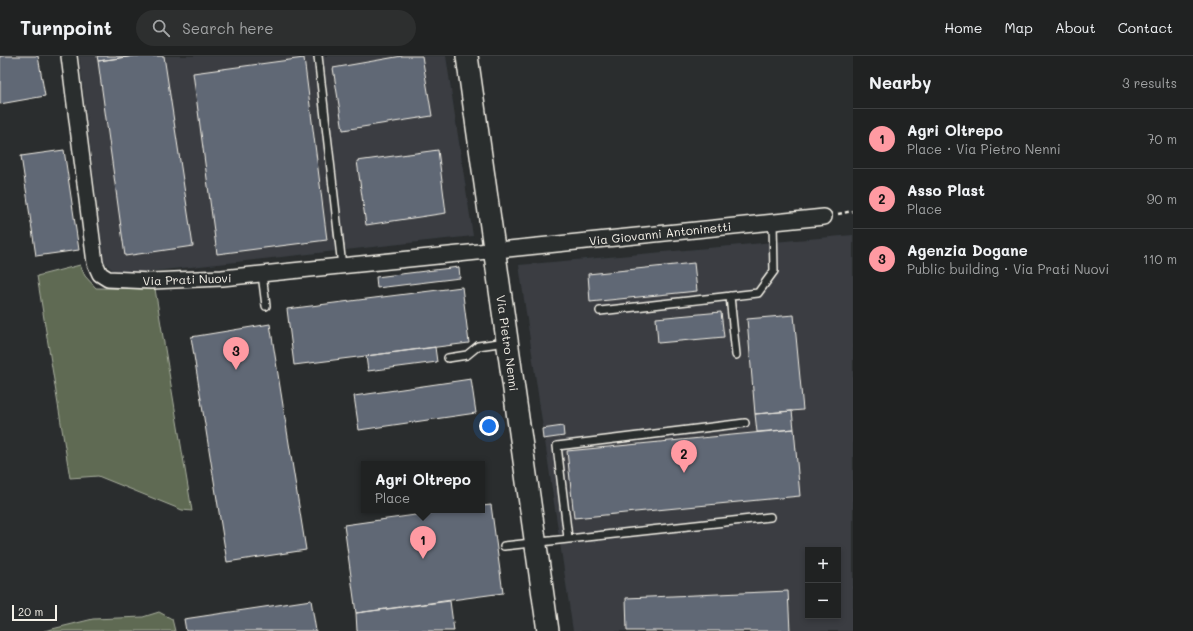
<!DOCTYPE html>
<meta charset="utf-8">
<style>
:root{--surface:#202222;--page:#2d2f2f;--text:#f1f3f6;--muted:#a2a4a5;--line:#3d3f40;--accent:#ff9aa2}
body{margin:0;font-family:Mali,sans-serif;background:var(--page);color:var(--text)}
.controls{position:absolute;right:12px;bottom:12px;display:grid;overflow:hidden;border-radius:0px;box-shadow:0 2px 6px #0003}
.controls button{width:36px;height:36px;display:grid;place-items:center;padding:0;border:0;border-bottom:1px solid var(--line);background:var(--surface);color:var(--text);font:20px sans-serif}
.scale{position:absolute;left:12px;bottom:10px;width:45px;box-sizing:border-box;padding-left:4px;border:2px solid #f4f1e8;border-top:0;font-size:11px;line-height:14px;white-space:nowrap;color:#f4f1e8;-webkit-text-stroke:3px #2a2d2e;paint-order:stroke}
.you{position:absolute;left:489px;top:370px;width:14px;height:14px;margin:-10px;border:3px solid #fff;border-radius:50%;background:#1a73e8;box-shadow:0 0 0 6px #1a73e833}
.badge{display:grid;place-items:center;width:26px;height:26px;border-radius:50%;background:var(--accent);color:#111;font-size:13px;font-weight:700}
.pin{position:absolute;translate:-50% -33px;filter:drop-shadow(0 1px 2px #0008)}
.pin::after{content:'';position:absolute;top:21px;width:14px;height:12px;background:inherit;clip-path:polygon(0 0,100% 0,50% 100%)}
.popup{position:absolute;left:361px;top:405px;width:124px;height:52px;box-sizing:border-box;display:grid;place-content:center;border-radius:0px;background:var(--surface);filter:drop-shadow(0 1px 3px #0005);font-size:13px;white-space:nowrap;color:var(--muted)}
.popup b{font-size:15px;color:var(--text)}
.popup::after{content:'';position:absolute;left:50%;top:100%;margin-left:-8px;border:8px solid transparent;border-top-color:var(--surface)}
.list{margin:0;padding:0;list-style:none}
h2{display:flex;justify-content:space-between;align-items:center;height:52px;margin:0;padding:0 16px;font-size:17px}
h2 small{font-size:13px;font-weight:400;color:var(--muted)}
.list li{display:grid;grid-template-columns:26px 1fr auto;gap:12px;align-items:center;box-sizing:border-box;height:60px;padding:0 16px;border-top:1px solid var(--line)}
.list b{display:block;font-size:15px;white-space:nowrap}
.list p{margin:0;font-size:13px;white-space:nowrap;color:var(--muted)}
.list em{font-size:13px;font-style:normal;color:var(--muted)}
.icon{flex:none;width:22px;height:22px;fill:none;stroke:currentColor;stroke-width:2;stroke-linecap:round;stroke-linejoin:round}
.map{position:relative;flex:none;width:853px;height:575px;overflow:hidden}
header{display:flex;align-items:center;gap:24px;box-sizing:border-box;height:56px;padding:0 20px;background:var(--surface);border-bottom:1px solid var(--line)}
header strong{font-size:19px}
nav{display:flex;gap:22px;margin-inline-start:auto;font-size:14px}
.search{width:280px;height:36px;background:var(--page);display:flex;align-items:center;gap:10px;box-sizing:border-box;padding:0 14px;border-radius:22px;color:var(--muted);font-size:15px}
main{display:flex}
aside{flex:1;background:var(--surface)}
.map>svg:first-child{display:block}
</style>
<header>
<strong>Turnpoint</strong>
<div class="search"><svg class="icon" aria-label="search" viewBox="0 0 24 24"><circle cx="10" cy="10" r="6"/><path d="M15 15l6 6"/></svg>Search here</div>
<nav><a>Home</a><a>Map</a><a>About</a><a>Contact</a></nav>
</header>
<main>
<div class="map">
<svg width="853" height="575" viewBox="0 0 853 575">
<rect width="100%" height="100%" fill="#2a2d2e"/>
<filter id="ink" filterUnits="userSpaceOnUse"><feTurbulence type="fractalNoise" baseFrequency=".025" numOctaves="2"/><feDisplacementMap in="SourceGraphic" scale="8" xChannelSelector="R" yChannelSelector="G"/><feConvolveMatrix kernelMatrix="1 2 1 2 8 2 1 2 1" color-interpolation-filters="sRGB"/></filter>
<g filter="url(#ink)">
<path fill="#3a3e43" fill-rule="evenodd" d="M79 0H446L473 180 118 219 104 206Z
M853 179V575H573L519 209ZM808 494H838V560H808Z"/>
<path fill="#5e6b53" stroke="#a9ae9e" d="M80 209 85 220 96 232 155 233 192 455 182 454 98 420 70 422 37 220Z
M159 556 172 563 175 575H44L93 563 143 561Z"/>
<path fill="#606775" stroke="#f4f1e8" d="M0 0H38L45 40 0 48Z
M97 0H134L98 5Z
M134 0H164L193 190 125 200 98 5Z
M402 0H422L432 60 343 74 333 12Z
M304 2 327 184 217 198 193 17Z
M64 94 79 194 36 200 21 100Z
M438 94 446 157 366 169 357 105Z
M694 207 697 235 590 246 588 218Z
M459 211 460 222 377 232 376 221Z
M462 231 469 287 294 309 287 253Z
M721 256 724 281 658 287 656 262Z
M794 259 803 354 755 358 747 263Z
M270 268 306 494 227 506 191 281Z
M435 291 437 306 368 315 366 300Z
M471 323 476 357 359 374 354 340Z
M792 355 794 373 757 376 755 358Z
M563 370 564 380 543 383 542 373Z
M794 373 800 440 574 462 567 395Z
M491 449 503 537 356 557 344 469 451 454H482V450Z
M788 535 790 575H627L626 542Z
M311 544 316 575H186L184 563Z
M450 545 454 575H357L356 557Z"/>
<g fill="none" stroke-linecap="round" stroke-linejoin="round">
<defs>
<path id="lane" d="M318 0 342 210
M262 218 266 250
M730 240 736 299
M600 255 758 237 774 215 773 166
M448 302 467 299 478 290 506 286
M568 482 557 390 745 367
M504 490 770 461"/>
<path id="street" d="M69 0 95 207 100 218 108 223 151 225 222 222 824 161"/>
<path id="secondary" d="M467 0 548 575"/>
</defs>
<use href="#lane" stroke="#f4f1e8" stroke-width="10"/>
<use href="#street" stroke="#f4f1e8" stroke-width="18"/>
<use href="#secondary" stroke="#f4f1e8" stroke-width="24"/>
<path stroke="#f4f1e8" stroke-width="2.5" stroke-dasharray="4 3" stroke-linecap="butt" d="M838 158 853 155"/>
<use href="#lane" stroke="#2a2d2e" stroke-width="7"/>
<use href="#street" stroke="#2a2d2e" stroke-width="15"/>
<use href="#secondary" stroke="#2a2d2e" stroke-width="21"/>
</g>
</g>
<g text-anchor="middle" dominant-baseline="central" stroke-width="3" stroke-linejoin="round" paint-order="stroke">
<g font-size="12" fill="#f4f1e8" stroke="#2a2d2e">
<text transform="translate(660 177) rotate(-6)">Via Giovanni Antoninetti</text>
<text transform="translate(187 223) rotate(-2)">Via Prati Nuovi</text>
<text transform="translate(508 287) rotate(82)">Via Pietro Nenni</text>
</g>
</g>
</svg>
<div class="controls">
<button>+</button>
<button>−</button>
</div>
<div class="scale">20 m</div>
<div class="you"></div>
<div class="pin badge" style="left:423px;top:503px">1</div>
<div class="popup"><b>Agri Oltrepo</b>Place</div>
<div class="pin badge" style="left:684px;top:417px">2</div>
<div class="pin badge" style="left:236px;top:314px">3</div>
</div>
<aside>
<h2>Nearby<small>3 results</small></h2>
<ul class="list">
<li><span class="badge">1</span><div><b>Agri Oltrepo</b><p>Place · Via Pietro Nenni</p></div><em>70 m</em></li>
<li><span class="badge">2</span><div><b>Asso Plast</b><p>Place</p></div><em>90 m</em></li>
<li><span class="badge">3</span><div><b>Agenzia Dogane</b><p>Public building · Via Prati Nuovi</p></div><em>110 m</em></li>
</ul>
</aside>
</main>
